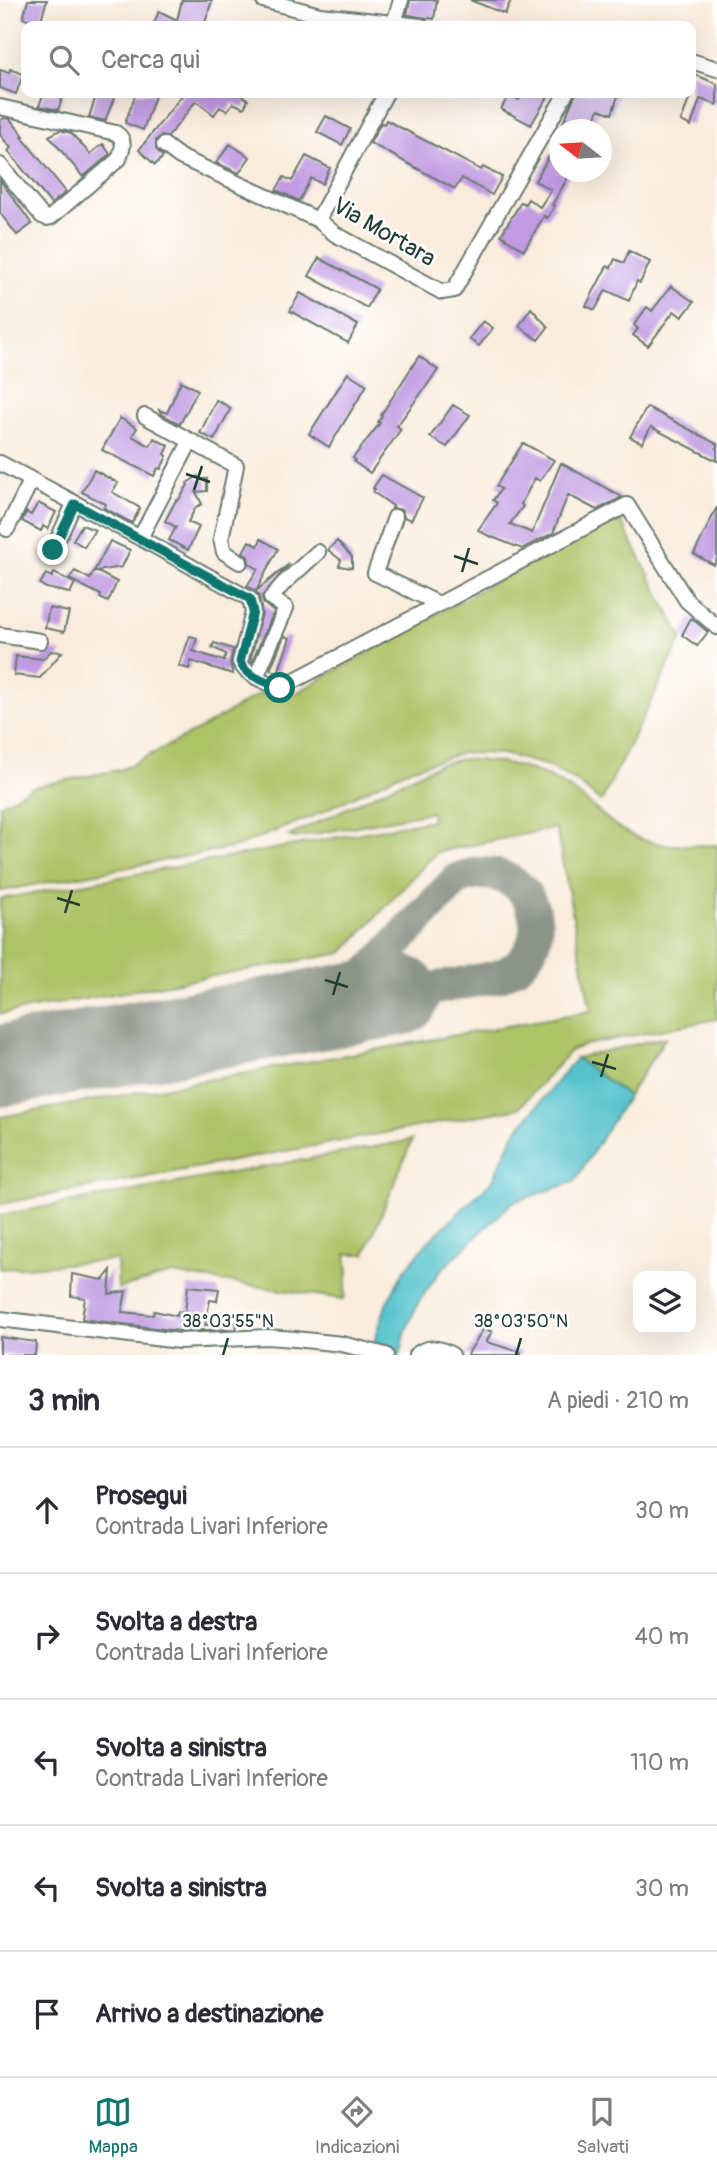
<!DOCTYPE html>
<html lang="it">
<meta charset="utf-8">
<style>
:root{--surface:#fff;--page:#f7f7f7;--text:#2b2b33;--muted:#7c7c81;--line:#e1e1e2;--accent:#0f766e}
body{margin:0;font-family:Pangolin,sans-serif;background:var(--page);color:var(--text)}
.controls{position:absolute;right:21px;bottom:21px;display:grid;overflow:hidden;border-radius:14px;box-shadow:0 7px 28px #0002}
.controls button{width:63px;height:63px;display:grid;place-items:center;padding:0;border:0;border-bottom:2px solid var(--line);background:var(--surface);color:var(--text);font:35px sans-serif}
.compass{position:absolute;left:549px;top:119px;width:63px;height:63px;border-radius:50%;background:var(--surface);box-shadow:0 7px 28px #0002;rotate:287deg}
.stop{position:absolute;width:21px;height:21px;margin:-16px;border:5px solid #0f766e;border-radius:50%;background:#fff}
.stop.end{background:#0f766e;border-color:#fff;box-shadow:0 2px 7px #0008}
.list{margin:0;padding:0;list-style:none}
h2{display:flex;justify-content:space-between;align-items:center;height:91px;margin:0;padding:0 28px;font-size:30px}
h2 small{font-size:23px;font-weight:400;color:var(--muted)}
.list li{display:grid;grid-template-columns:46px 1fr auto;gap:21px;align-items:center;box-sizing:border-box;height:126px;padding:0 28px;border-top:2px solid var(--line)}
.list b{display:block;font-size:26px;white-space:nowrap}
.list p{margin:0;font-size:23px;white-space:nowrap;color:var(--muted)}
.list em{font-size:23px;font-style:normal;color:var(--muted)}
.icon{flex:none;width:38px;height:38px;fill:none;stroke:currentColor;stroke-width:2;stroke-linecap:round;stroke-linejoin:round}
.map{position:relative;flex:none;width:717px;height:1355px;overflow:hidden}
.search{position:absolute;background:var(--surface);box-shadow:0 7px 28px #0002;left:21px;right:21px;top:21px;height:77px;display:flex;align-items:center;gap:18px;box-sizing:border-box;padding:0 24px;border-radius:14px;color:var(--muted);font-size:26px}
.sheet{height:721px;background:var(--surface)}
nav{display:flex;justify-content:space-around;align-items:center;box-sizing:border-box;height:98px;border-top:2px solid var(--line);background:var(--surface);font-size:19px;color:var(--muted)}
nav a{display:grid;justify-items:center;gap:4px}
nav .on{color:var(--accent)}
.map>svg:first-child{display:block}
</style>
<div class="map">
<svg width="717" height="1355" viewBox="0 0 717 1355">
<rect width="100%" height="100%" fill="#fff"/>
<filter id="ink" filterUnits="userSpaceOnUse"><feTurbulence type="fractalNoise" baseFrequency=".0143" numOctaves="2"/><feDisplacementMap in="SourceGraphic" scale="14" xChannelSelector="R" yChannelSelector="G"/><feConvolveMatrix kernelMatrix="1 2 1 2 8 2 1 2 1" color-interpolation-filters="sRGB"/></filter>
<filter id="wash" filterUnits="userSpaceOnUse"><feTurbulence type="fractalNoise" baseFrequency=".00686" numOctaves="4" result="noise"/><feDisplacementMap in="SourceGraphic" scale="28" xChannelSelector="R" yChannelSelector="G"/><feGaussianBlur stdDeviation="1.57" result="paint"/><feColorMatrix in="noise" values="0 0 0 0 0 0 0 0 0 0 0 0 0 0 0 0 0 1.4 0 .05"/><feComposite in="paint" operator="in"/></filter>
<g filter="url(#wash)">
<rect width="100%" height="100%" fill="#f9ecdc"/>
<path fill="#aec266" stroke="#66804d" stroke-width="2" d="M618 516 682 638 601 802 576 781 548 766 503 754 462 753 407 770 320 813 236 847 0 891V805L32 787 123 769 198 730 261 693 285 699 494 582Z
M462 759C502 761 539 767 573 791 594 806 613 828 638 838 662 848 691 845 717 845V1019L585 1045 570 1051 519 1108 0 1204V1117L591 1011 556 828 437 852 342 953 0 1014V899L432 820 431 812 294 838 289 836 409 778 440 764Z
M666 1037 628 1096 576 1058Z
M412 1140 365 1254H346L348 1272 344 1299 172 1274 118 1289 117 1260 0 1269V1215Z"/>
<path fill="#56c3cc" stroke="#3a8080" stroke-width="2" d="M576 1058 628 1096 574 1182 513 1202 440 1271 418 1303 406 1330 400 1355H370L387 1302 404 1271 428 1242 493 1180 514 1134Z"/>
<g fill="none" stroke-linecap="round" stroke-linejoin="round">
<path stroke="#8c9488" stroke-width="33" d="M316 1010 336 1001 355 987 457 879C533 849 570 953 495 977L399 995"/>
<path stroke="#8c9488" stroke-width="82" d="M0 1066 399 995"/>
</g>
<g id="blocks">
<path fill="#c09ae2" d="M28 0H47L40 23 23 18Z
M182 0H212L204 26H153L159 11 177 20Z
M410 0H437L434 19 407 15Z
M470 0H511L505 14Z
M10 69 23 74 16 94 0 88V70L9 73Z
M691 73 717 84V105L700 99 691 126 681 121 691 94Z
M44 93H64L58 110 39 106Z
M97 93H116L105 121 89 117Z
M136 93H156L143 130 125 123Z
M184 93H240L248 100 244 108 233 103 227 111 220 107 214 115 196 101 168 137 161 136 156 140V149L163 157 155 165 139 150Z
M523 93H550L531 125 501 109 509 95 519 100Z
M576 93H619L612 114 599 109 591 130H572L562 125Z
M326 116 350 129 342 145 317 132Z
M4 118 10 119 24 136 22 137 66 192 51 204 8 151 11 148 0 135V121Z
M386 120 481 170 483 167 502 177 492 195 462 178 455 189 370 143 381 123 384 124Z
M60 130 71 133 90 154 103 144 110 154 83 177 49 136Z
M559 139V172H571L552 205 555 206 547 218 544 216 524 250 501 235 521 202 525 204 528 199 540 207 551 190 535 181Z
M230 144 250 157 239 173 216 163Z
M306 156 330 168 322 184 311 178 299 201 276 190 284 177 292 181Z
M0 180 32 224 17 235 0 213Z
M629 251 650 262 640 283 637 281 629 301 606 290 595 310 586 306 607 266 611 268 615 259 624 263Z
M319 258 377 289 367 308 309 276Z
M671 286 694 302 682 317 674 311 648 346 633 335 638 329 634 325 647 307 652 311Z
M300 293 358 325 348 343 290 311Z
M531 308 548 327 538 340 519 326Z
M483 321 493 328 479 346 469 339Z
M419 356 438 370 397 426 401 429 370 473 354 462 355 460 353 458 380 423 378 422 382 416 381 415Z
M348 373 367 385 329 447 309 434Z
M181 381 198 390 180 424 161 414 159 410 167 413Z
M216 400 231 408 214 440 200 433Z
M453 405 470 415 447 447 430 437Z
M647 407 717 444V461L651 427 642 443 630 437Z
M120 418 137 428 132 436 150 446 154 438 169 446 165 454 167 456 161 469 158 468 154 476 102 450Z
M523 443 554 460 540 481 535 478 521 504 523 506 510 524 532 533 561 463 622 497 597 510 568 495 553 533 522 549 487 535 478 530 497 503 493 500 501 489 496 486Z
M94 470 118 483 112 492 140 508 132 523 104 508 106 504 82 492Z
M382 475 423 498 411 520 404 517 402 510 392 508 393 506 373 492 375 489 373 488Z
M198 476 200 479H207V491L196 492 202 504 196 507 188 522 199 527 188 550 169 540 176 527 165 521 176 500 178 501 188 485 187 483Z
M38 503 56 512 48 529 43 526 41 531 22 521 26 512 31 515Z
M717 507V559L714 565 694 554Z
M82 525 95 530 84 547 73 540Z
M261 539 278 549 256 591 247 586 258 569 249 563 248 557 243 552 249 541 258 546Z
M110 541 130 550 122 567 96 571 117 582 108 602 100 598 101 595 69 579 75 571 90 579Z
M337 541 352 557V568L339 566 341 560 328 550Z
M289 564 262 596 263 603 274 612 252 662 250 661 262 614 259 597 256 591Z
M54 573 75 583 70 593 46 588 40 584 46 574 52 577Z
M49 608 69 612 64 632 45 628Z
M691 618 708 632 697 646 682 635Z
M190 636 197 638 193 651 224 661 226 654 212 647 214 643 233 649 230 663 233 674 191 661 189 669 179 666Z
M284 636 290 638 278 673 270 670Z
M51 651 62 652 40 678 14 675 16 656 43 659Z
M111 1270 109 1294 126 1291 122 1312 153 1315 154 1311 177 1316 178 1311 185 1312 188 1286 219 1289 217 1301 210 1300 205 1325 236 1322 237 1329 179 1331 82 1319 85 1298 71 1296 72 1274 103 1280Z
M484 1328 492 1332 486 1342 521 1352V1355H467Z
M0 1337 36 1342 35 1355H0Z"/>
</g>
</g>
<g filter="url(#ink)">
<use href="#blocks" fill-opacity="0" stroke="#6b7a6f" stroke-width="2"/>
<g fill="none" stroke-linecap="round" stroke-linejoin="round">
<defs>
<path id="street" d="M263 0 320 15 421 26
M394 23 401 0
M691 61 717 69
M0 107 116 133C126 140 123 148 119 159L51 217 47 218 42 216 0 165
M164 145 180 157 318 220 335 234 442 292 454 290 566 93
M318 220 386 93
M145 416 236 466 221 539 224 552 240 562
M0 463 140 538 190 442
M395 517 375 573 437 603
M7 529 31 481
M140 538 250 599 253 612 240 662C246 676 267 682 280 688L627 505 687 601 717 627
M53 550 74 504
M0 635 40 641
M256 677 286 608 271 598 283 584 318 552
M0 1319 179 1341 267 1337 295 1339 342 1344 386 1355
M416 1355C428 1345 439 1347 452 1355"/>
</defs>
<use href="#street" stroke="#6b7a6f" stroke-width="18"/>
<use href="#street" stroke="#fff" stroke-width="14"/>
</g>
</g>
<g fill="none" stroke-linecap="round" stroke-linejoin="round" filter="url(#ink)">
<path stroke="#0f766e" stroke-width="9" d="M53 550 75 504 250 599 253 612 240 662C245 676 267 682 280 688"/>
</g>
<path fill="none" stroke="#1f3d34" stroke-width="2.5" d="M186 474 210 482M194 490 202 466M454 556 478 564M462 572 469 548M57 898 80 905M65 913 72 890M325 980 348 987M333 995 340 972M592 1062 616 1069M601 1077 608 1054M223 1355 228 1338M516 1355 521 1338"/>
<g text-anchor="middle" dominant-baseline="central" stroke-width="5" stroke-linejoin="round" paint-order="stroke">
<g font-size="24" fill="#1f3d34" stroke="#fff">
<text transform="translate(384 232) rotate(30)">Via Mortara</text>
</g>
</g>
<g font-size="18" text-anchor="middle" fill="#1f3d34" stroke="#fff" stroke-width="5" stroke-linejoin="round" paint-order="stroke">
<text x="228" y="1327">38°03'55"N</text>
<text x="521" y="1327">38°03'50"N</text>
</g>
</svg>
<div class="controls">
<button><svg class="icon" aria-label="layers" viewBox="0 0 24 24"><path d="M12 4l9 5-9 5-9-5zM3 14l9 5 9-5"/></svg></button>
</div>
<svg class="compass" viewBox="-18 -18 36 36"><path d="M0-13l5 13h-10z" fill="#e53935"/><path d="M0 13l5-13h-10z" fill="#7c7c81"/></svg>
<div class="stop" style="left:280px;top:688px"></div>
<div class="stop end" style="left:53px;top:550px"></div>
<div class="search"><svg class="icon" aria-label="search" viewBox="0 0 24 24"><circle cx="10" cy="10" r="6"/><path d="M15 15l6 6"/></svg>Cerca qui</div>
</div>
<section class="sheet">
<h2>3 min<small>A piedi · 210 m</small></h2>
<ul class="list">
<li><svg class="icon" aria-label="ahead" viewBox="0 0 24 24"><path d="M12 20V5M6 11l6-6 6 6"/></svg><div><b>Prosegui</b><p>Contrada Livari Inferiore</p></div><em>30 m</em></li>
<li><svg class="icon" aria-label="right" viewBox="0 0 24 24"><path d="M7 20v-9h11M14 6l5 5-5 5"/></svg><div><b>Svolta a destra</b><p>Contrada Livari Inferiore</p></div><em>40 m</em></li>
<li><svg class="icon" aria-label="left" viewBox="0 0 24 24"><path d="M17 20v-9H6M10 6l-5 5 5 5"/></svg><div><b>Svolta a sinistra</b><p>Contrada Livari Inferiore</p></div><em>110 m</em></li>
<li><svg class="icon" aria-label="left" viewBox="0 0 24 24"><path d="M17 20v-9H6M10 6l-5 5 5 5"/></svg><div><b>Svolta a sinistra</b></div><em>30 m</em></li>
<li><svg class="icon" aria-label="arrive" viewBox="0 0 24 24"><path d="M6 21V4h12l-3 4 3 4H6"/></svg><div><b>Arrivo a destinazione</b></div></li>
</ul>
</section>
<nav>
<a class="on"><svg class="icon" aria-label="map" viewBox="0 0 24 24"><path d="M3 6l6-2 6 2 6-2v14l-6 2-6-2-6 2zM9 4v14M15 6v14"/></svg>Mappa</a>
<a><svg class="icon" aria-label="directions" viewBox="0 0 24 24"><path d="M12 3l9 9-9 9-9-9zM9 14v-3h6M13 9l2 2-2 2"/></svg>Indicazioni</a>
<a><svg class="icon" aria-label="saved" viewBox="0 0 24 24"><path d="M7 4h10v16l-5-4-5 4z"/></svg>Salvati</a>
</nav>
